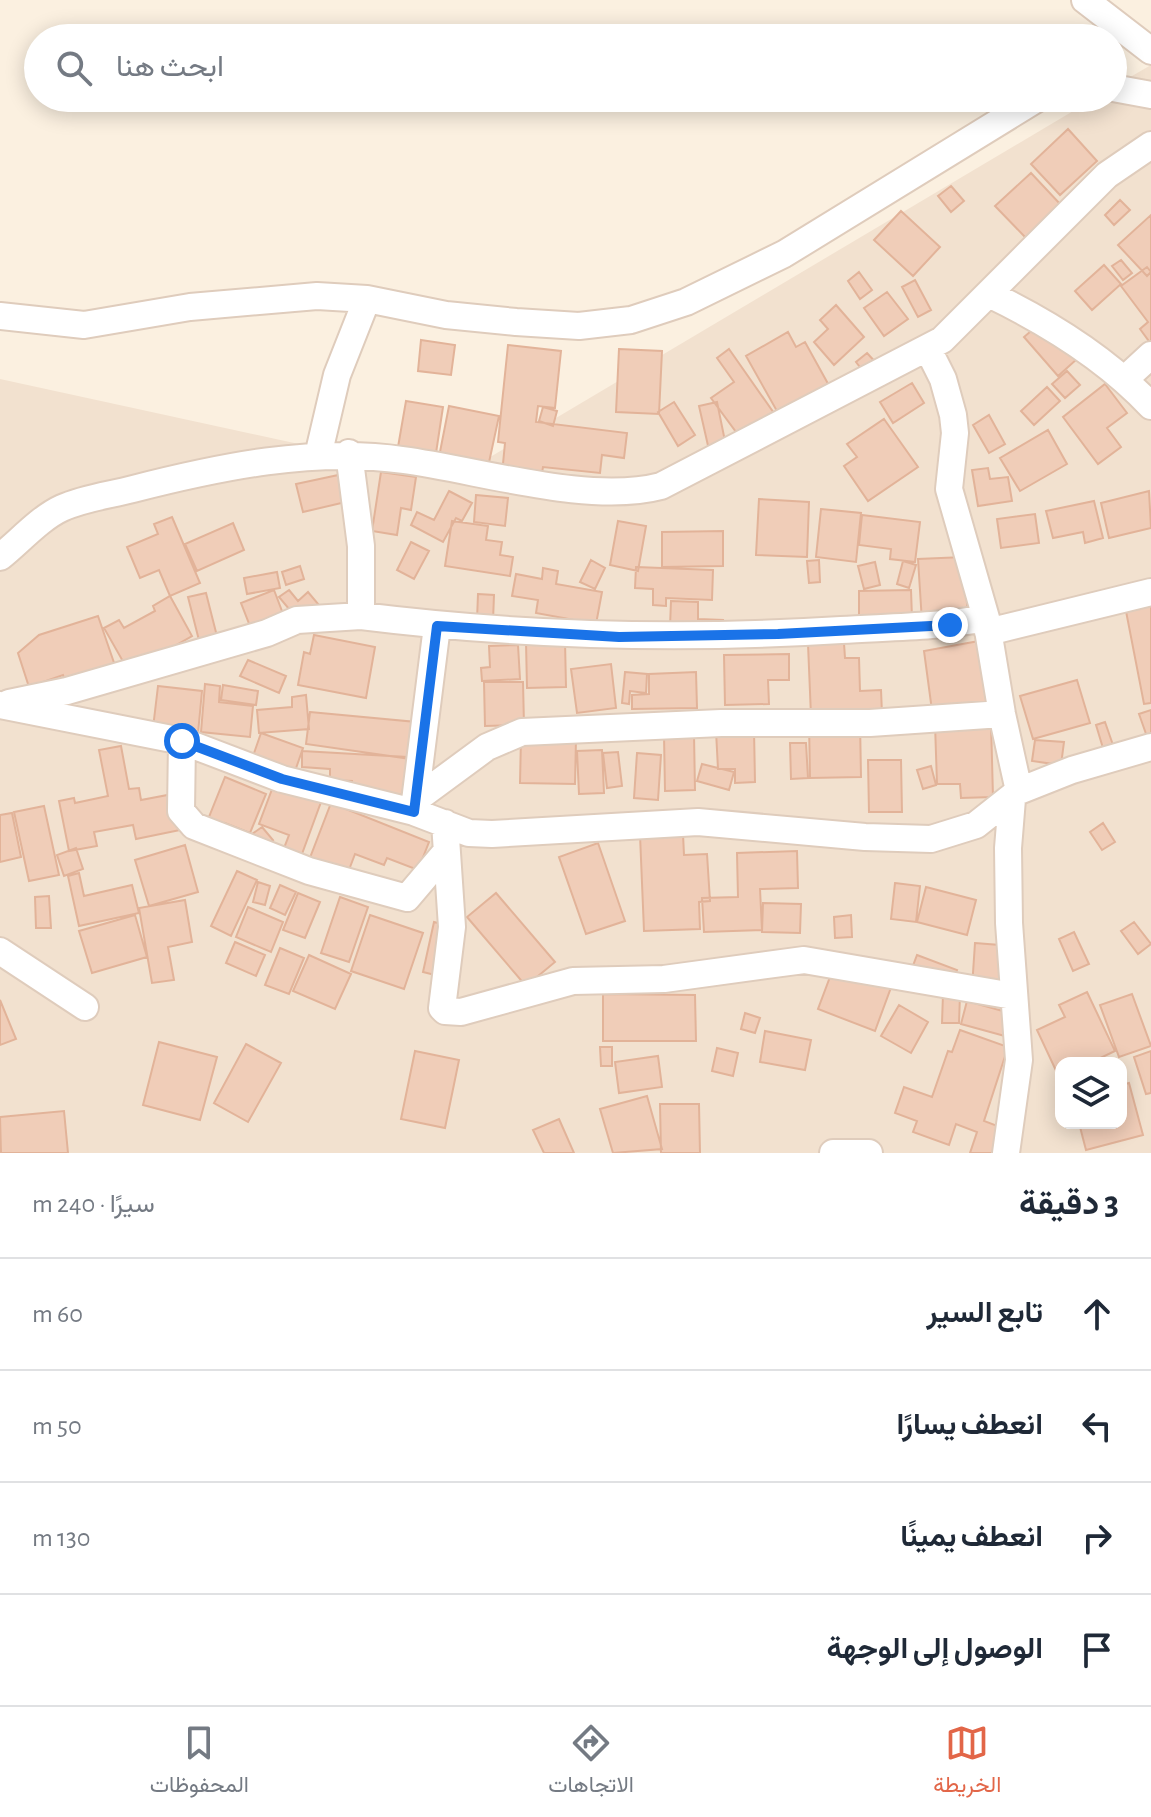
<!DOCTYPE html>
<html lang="ar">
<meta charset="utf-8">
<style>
:root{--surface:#fff;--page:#f6f6f7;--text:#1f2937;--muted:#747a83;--line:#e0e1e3;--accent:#e26648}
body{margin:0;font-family:"Alegreya Sans",Vazirmatn,sans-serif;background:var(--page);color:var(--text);direction:rtl}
.controls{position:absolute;right:24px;bottom:24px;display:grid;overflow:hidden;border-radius:16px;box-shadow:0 4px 20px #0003}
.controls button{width:72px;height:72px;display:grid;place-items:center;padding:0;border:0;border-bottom:2px solid var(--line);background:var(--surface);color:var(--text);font:40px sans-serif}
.stop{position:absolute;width:24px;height:24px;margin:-18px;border:6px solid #1a73e8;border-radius:50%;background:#fff}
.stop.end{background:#1a73e8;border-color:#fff;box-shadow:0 2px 8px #0008}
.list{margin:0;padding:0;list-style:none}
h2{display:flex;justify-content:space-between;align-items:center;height:104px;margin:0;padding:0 32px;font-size:34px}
h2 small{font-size:26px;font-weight:400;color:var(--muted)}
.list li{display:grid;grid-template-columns:52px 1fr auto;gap:24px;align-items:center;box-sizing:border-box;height:112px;padding:0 32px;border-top:2px solid var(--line)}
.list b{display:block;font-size:30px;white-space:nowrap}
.list em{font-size:26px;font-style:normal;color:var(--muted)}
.icon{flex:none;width:44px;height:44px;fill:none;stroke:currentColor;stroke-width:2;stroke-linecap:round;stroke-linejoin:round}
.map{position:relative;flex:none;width:1151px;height:1153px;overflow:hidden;direction:ltr}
.search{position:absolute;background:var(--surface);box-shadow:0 4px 20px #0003;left:24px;right:24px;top:24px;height:88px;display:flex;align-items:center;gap:20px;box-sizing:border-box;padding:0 28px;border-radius:44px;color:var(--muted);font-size:30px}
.sheet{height:552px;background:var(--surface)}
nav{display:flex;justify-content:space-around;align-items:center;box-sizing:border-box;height:112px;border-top:2px solid var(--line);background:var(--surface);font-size:22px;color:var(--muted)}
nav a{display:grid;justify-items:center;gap:4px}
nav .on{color:var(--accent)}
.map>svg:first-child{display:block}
</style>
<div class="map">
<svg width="1151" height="1153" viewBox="0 0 1151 1153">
<rect width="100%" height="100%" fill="#fbf0e0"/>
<path fill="#f2e1cf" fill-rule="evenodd" d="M1151 65V1153H0V379L455 478 1095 98H1113V87ZM1061 1063H1121V1123H1061Z"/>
<path fill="#f0cdb8" stroke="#e2b399" stroke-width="2" d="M1068 129 1097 161 1060 195 1031 164Z
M1031 173 1061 205 1026 238 995 206Z
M951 186 964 201 951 212 938 196Z
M1120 200 1130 210 1114 225 1105 215Z
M901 211 940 247 913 276 874 240Z
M1151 215V272L1147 276 1118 245Z
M1121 260 1132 273 1123 280 1112 266Z
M1104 265 1121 284 1092 310 1075 291Z
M1147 267 1151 272V344L1140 329 1148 322 1121 286Z
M859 272 872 290 860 299 848 281Z
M915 280 931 310 918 317 902 287Z
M887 292 908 319 884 336 864 308Z
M836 305 864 337 834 365 814 342 828 329 820 320Z
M1044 320 1077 359 1058 376 1024 337Z
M788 332 796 347 805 342 832 391 782 420 746 356Z
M421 340 455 345 451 375 418 371Z
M508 345 561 351 555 408 538 406 536 422 627 433 624 458 602 455 600 473 543 467 541 478 502 474 505 443 498 442Z
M619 349 662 351 659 414 616 412Z
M729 349 776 416 742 440 711 398 734 382 717 358Z
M867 353 878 365 866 375 856 362Z
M1067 371 1080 385 1065 398 1052 384Z
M912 383 924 403 893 423 880 402Z
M1105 384 1127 413 1107 428 1121 447 1098 464 1063 417Z
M1047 387 1060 401 1034 425 1021 411Z
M406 401 443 407 436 453 398 447Z
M674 402 695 435 678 446 658 412Z
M717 402 726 446 709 450 699 406Z
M449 406 499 416 488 467 439 457Z
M543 407 557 411 553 426 539 421Z
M989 415 1005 444 989 453 973 425Z
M884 419 918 467 868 501 844 466 857 457 847 444Z
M1048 430 1067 464 1020 491 1000 458Z
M988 468 990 479 1008 477 1012 501 978 506 972 470Z
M381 472 416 477 411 510 401 508 397 535 372 531Z
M343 474 350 501 303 512 296 484Z
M449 491 472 503 462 521 456 518 443 542 411 525 417 512 434 520Z
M1149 491 1151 528 1109 538 1101 503Z
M476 495 508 498 505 526 474 522Z
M759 499 809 502 807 557 756 555Z
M1094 501 1103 538 1085 543 1083 532 1053 538 1046 511Z
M821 509 861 513 856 562 816 557Z
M1035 514 1039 543 1001 548 997 519Z
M862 515 920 522 915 562 890 559 891 549 859 545Z
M172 517 200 583 170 596 159 570 140 578 127 547 158 534 154 524Z
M452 521 488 526 486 540 502 542 500 555 513 557 510 576 445 566Z
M618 521 646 526 638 571 610 565Z
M233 523 244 550 197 571 185 544Z
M723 531V566L662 567V532Z
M411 542 429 551 414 579 397 570Z
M964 557 968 619 922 622 918 559Z
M591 560 605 568 595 589 580 582Z
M819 560 820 582 809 583 807 561Z
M903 561 916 565 909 588 897 584Z
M875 562 880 585 864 589 858 566Z
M300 566 304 579 286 585 282 572Z
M636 567 713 570 712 600 666 598V606L653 605V589L635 588Z
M543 568 558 571 556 584 602 592 596 624 536 613 538 600 512 596 516 574 542 579Z
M277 572 280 588 247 594 244 578Z
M274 590 285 619 257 644 241 603Z
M289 590 298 601 308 592 319 605 299 621 279 597Z
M911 590 912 618H859V591Z
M206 593 221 652 203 656 188 597Z
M478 594 494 595 493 621 477 620Z
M170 596 192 636 129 672 104 628 119 620 124 628 155 611 153 606Z
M671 601 698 602V619L723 620 722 630 670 627Z
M1151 601V703L1144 704 1125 606Z
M98 616 122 686 68 690 63 675 29 687 18 653 39 635Z
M314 635 375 647 366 698 298 685 304 652 310 654Z
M565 641 566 687 527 688 526 642Z
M979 641 989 711 933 718 924 651Z
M844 643 845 658H859L860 691 881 690 882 714 811 716 808 644Z
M518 645 520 679 482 681 481 668 490 667 489 646Z
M789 654V680H768L769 704 725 705 724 655Z
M248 660 286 676 279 693 240 676Z
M611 664 616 708 577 713 571 669Z
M625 672 647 674 646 693 630 691 629 704 622 703Z
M696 672 697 708 632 709V695L649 694V674Z
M1077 680 1090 723 1033 739 1020 696Z
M484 682H523L524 725 485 726Z
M205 684 220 686 219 702 253 706 250 737 201 732Z
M223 685 258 691 256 705 221 700Z
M158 686 202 691 198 733 153 728Z
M306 695 309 729 259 733 257 710 292 707V697Z
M1151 710V748L1139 714Z
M310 712 416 722 411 759 306 744Z
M809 722H860L861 777 810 778Z
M1105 722 1113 745 1103 748 1096 725Z
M991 723 993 797 961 798 960 784H937L935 724Z
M754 730 755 782 735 783V769H718L716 731Z
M261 733 303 748 294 774 252 759Z
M664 735H694L695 790 665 791Z
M521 738 576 739 575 784 520 783Z
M1035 740 1064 742 1061 765 1032 761Z
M790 743H806L808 778 791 779Z
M121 746 129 789 139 788 141 800 178 793 185 829 136 839 133 825 94 832 97 846 69 851 59 801 74 798 75 803 108 796 99 750Z
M602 750 604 793 579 794 577 751Z
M302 751 407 757 406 795 352 792V781L330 780V769L302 767Z
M618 752 622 786 607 788 603 753Z
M637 753 661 755 658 800 634 798Z
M868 760H901L902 812H869Z
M702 764 734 772 729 790 697 781Z
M931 766 936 785 923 789 917 770Z
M225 777 266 794 250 833 225 823 221 833 205 827Z
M274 784 321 802 299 862 281 856 289 835 259 824Z
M331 803 429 842 418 870 387 858 384 865 355 854 341 891 303 876Z
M44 806 59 875 29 881 14 812Z
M12 813 21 857 0 862V815Z
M1103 823 1115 842 1102 850 1090 832Z
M262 827 273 840 256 853 245 839Z
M683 834 684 855 707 854 710 901 699 902 700 929 644 931 640 835Z
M598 843 625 921 586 934 559 857Z
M185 845 198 892 149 906 135 860Z
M76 848 83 869 64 876 57 855Z
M797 851 798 888 760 889 762 930 704 932 702 898 738 897 737 853Z
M237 871 257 880 231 936 211 926Z
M79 873 84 896 132 885 139 913 79 926 68 876Z
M258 882 270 886 265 905 253 902Z
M895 883 920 886 916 922 891 919Z
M280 885 296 892 285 915 270 908Z
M926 887 976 900 967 935 917 922Z
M298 893 320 902 305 938 283 930Z
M496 893 555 962 526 986 467 917Z
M49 896 51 928H36L35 897Z
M340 897 368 907 349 962 321 953Z
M185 900 192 942 168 947 174 980 152 983 139 908Z
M763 903 801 904 800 933 762 932Z
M248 907 283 922 271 952 236 937Z
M135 915 147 957 92 973 79 931Z
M370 915 423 933 404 989 351 971Z
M851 915 852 937 835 938 834 917Z
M434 922 454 927 443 977 423 972Z
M1134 922 1151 944 1138 954 1121 931Z
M1074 932 1089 964 1073 971 1059 939Z
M235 942 265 955 256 976 226 963Z
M975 943 1012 946 1009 990 972 988Z
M280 948 304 958 289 994 265 985Z
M309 955 351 974 335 1009 293 991Z
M917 955 957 970 951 986 911 971Z
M836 961 893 982 875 1031 818 1009Z
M1087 992 1115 1051 1090 1063H1061L1059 1077 1037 1030 1065 1017 1059 1005Z
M603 994 695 995 696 1041H603Z
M943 994 960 995 959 1023H942Z
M1132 994 1151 1046 1119 1057 1100 1005Z
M0 1000 16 1039 0 1045Z
M967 1001 1017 1015 1012 1038 961 1024Z
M899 1005 928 1022 911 1053 881 1036Z
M745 1013 760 1018 755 1033 741 1029Z
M960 1030 1008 1047 984 1121 1008 1130 1001 1153H970L977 1132 956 1124 949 1145 913 1132 917 1121 895 1113 904 1087 932 1097 948 1051 952 1052Z
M765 1031 811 1040 805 1070 760 1062Z
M159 1042 217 1057 200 1120 143 1105Z
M246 1044 281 1063 248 1122 214 1103Z
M600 1047H612V1066H601Z
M717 1048 738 1053 733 1076 712 1071Z
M415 1051 459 1060 445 1128 401 1119Z
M1151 1051V1093L1146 1094 1134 1057Z
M658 1056 662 1087 619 1093 615 1062Z
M1129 1083 1143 1135 1086 1150 1079 1123H1121V1085Z
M647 1096 662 1149 613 1153 600 1109Z
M660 1104H699L700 1153H661Z
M64 1111 68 1153H1L0 1117Z
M559 1119 574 1153H544L533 1130Z"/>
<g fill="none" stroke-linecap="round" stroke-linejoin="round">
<defs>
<path id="street" d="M1085 0 1151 51
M1113 88 1151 95
M989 294C1047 322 1106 358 1151 406
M0 316 84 325 190 307 317 296 367 299 446 315 516 322 579 326 631 320 686 302 784 254 1038 98
M928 349 943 379 953 415 955 433 949 489 986 618 1002 714 1019 791
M1125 379 1151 355
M318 456 337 375 367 299
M0 557C19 542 40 518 62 508 84 498 110 495 133 489 219 467 314 447 403 460 479 470 589 505 661 486L942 340 1107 175 1151 145
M361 616C521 636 680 640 841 630 890 627 938 627 986 618
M988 632 1151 592
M9 703 67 691 267 633 297 620 361 616V546L349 453
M0 705 182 741 282 779 414 812 469 833 492 834 698 822 865 837 931 839 976 825 1019 791 1072 770 1151 747
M182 741 181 811 194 826 309 871 407 898 446 852
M415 800 487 747 522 732 721 723H870L1002 714
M414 809 437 626
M445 823 452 927 442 1008 445 1011 461 1012 573 981 664 979 804 960 1013 996
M0 951 85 1007
M833 1153H869
M1006 1153 1019 1060 1009 923 1008 848 1012 799"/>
</defs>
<use href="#street" stroke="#dfccbc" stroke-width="30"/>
<use href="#street" stroke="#fff" stroke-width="26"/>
</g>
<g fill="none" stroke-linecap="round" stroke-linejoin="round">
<path stroke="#1a73e8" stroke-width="10" d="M182 741 282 779 414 812 437 626 619 637 778 634 950 625"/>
</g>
</svg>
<div class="controls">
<button><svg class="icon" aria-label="layers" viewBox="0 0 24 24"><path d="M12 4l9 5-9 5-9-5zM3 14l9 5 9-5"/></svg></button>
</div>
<div class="stop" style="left:182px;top:741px"></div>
<div class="stop end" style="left:950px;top:625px"></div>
<div class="search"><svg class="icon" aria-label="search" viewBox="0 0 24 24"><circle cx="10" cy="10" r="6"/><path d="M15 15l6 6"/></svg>ابحث هنا</div>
</div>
<section class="sheet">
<h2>3 دقيقة<small>سيرًا · 240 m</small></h2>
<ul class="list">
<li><svg class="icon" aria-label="ahead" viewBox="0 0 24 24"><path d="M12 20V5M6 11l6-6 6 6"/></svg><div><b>تابع السير</b></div><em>60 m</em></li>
<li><svg class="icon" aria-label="left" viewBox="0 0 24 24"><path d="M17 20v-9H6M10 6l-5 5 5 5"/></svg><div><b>انعطف يسارًا</b></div><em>50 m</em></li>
<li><svg class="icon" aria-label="right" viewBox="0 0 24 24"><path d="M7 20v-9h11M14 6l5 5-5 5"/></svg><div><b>انعطف يمينًا</b></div><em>130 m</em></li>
<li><svg class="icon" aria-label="arrive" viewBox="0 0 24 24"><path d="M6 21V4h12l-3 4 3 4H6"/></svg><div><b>الوصول إلى الوجهة</b></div></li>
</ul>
</section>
<nav>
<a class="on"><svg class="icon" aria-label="map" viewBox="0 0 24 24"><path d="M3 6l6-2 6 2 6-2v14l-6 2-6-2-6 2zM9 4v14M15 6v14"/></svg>الخريطة</a>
<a><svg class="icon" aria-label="directions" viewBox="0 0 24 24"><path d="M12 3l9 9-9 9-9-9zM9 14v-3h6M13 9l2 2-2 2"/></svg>الاتجاهات</a>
<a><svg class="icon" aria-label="saved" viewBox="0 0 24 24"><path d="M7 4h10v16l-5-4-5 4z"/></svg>المحفوظات</a>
</nav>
